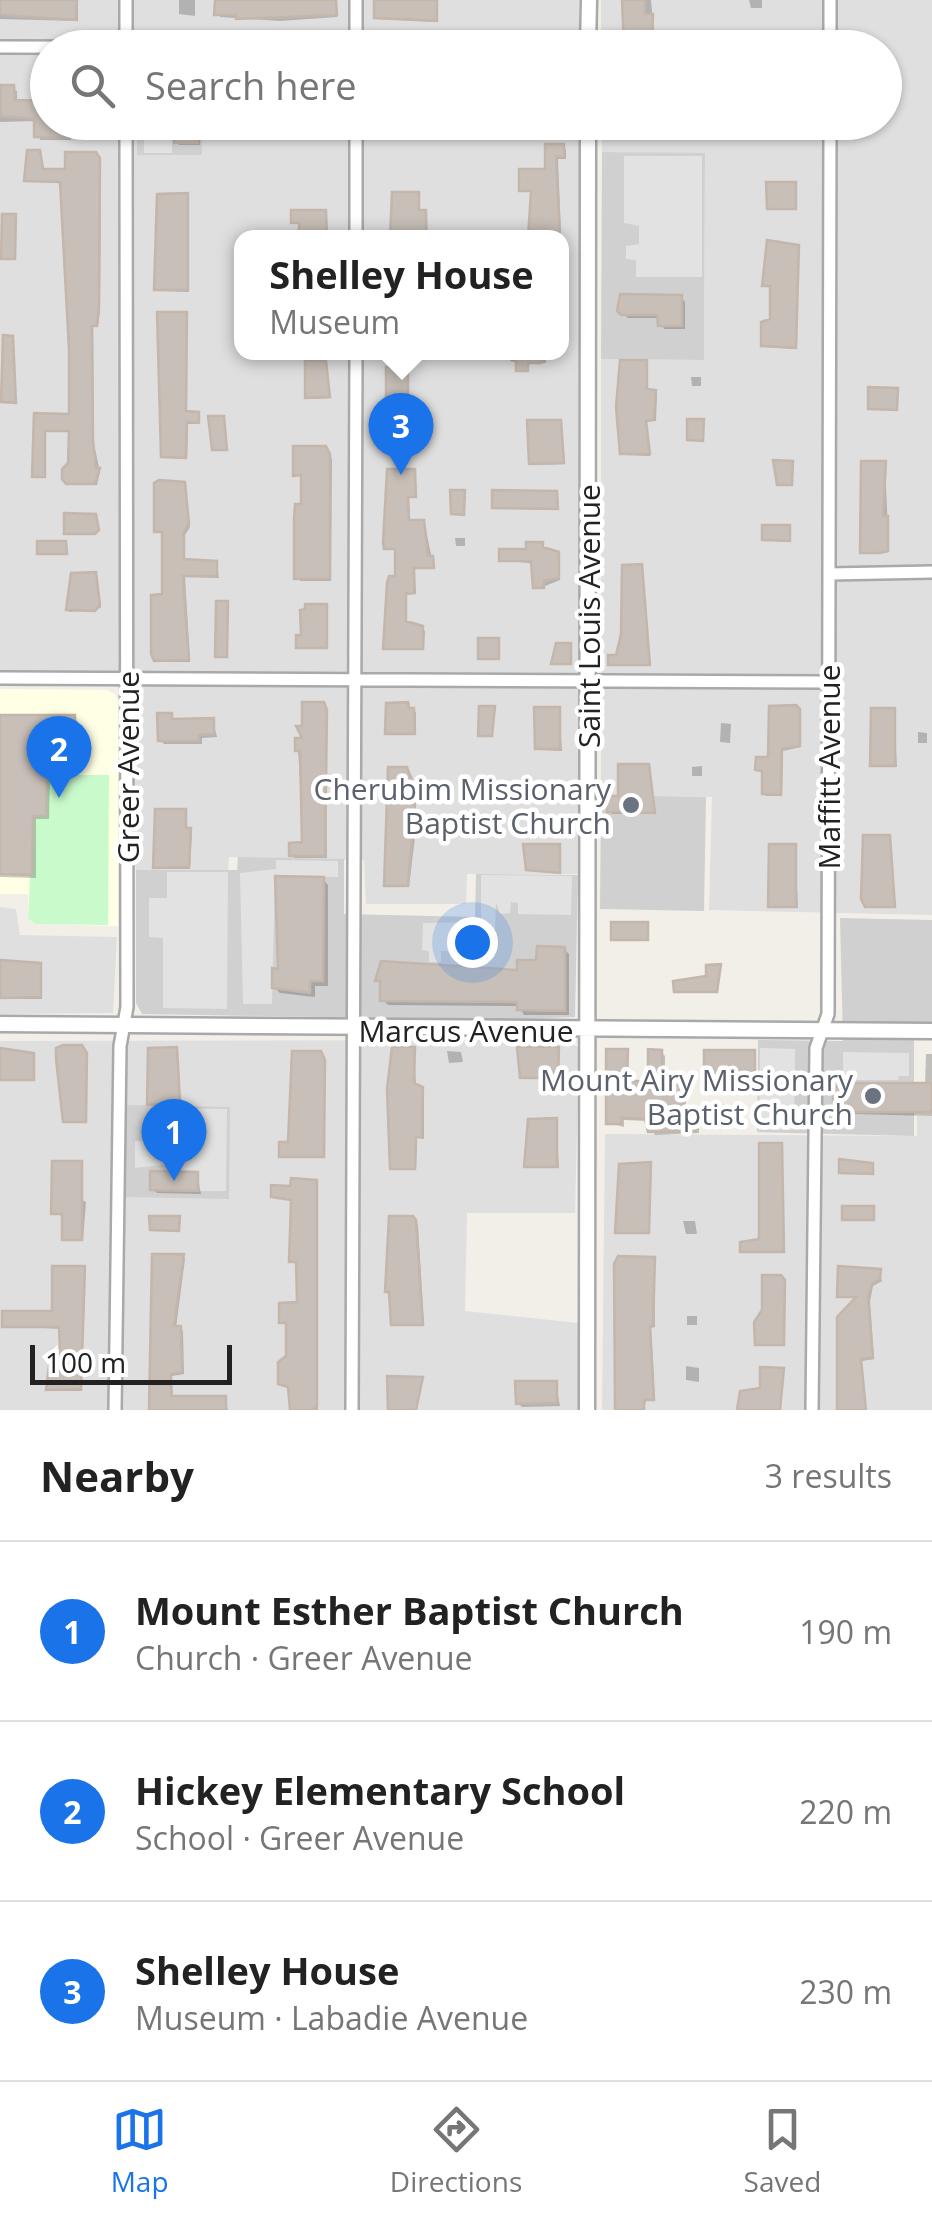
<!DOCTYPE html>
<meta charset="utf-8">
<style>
:root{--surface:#fff;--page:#f6f6f6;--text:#222;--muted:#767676;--line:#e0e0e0;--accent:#1a73e8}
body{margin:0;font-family:"Open Sans",sans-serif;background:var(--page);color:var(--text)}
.scale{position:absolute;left:30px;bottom:25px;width:202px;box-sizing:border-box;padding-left:10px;border:5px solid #222;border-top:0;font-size:28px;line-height:35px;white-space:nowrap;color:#222;-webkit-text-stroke:8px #fff;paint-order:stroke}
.you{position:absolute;left:472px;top:942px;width:35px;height:35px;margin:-25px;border:8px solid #fff;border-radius:50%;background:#1a73e8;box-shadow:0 0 0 15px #1a73e833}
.badge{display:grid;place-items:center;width:65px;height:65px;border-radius:50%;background:var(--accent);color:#fff;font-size:32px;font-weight:700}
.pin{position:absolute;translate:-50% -82px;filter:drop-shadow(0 2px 5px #0008)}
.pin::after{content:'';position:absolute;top:52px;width:35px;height:30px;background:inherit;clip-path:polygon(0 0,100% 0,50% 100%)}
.popup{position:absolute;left:234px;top:230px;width:335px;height:130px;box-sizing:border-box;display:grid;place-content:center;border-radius:20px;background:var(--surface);filter:drop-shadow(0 2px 8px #0005);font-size:32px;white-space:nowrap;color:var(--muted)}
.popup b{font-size:38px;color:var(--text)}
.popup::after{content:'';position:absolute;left:50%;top:100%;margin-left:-20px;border:20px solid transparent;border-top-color:var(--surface)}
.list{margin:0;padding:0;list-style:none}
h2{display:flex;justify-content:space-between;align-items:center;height:130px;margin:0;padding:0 40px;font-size:42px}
h2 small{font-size:32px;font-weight:400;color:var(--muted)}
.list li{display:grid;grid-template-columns:65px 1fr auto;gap:30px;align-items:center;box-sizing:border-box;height:180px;padding:0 40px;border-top:2px solid var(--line)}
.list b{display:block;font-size:38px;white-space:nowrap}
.list p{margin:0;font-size:32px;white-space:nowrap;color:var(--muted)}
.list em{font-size:32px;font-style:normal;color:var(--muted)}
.icon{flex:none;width:55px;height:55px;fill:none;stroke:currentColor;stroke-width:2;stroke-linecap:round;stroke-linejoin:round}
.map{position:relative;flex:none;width:932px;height:1410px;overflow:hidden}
.search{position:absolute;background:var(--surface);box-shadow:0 2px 8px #0004;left:30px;right:30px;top:30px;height:110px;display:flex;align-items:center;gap:25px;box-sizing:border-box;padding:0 35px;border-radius:55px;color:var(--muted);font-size:38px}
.sheet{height:670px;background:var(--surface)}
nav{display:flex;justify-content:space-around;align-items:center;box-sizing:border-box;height:140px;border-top:2px solid var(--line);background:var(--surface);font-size:28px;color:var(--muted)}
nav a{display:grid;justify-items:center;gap:5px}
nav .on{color:var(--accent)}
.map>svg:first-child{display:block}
</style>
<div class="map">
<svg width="932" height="1410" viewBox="0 0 932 1410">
<rect width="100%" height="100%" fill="#f2efe9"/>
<path fill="#e0dfdf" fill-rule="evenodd" d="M0 0H579V47L48 48V122L579 123 578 874H467L466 904H366L364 860 229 857 228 870H136L127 678 0 677ZM241 238H561V352H241Z
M601 0H932V915L709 910 712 797 601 795V359L704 360 705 154 602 152V123L884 122V48L601 47Z
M0 907 16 909 20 935 117 937 113 1013 0 1014Z
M567 1040 579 1048 575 1213H467L465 1311 578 1323V1410H0V1041Z
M917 1116H932V1410H602L605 1134 917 1136Z"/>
<path fill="#ffffe5" d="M0 689 107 690 115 694 119 703 118 926 36 924 28 919V894H0Z"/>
<path fill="#d0d0d0" d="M137 123H202V155H137Z
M602 152 705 153 704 360 601 359Z
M601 795 706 797 704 911 600 909Z
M238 857 344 859V914L475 917 476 874 578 875 575 1017 504 1020 142 1014 136 1003V870H237Z
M840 918 932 920V1023L914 1024V1136L757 1132 758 1040 843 1041Z
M126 1105 230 1107 229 1199 125 1197Z"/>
<path fill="#c8facc" d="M47 775H109L108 925 36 924 28 919 33 816H46Z"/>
<path fill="#e2e2e2" d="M144 123H172V153H144Z
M624 156H702V277H636V260L626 259V246L639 244V226L624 223Z
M276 860 338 861V877H275L272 1004H243L240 873 276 869Z
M167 872H228L227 1009 163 1008V938L149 937V898H167Z
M481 875 572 876 571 915 518 914V903L511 902 510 913 500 914 496 902 494 952 441 951V962H429V951L422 950 423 923 481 922Z
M760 1048 795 1049 794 1130H759Z
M843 1052 909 1053V1076H899L898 1080H851V1074L843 1073Z
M157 1108 227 1109 226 1191H198V1172L171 1171V1164L135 1168V1141H156Z"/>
<path fill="#0003" d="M0 0H78V21L0 19Z
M179 0H195V16L179 14Z
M217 0H336L337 17 280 21 220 17Z
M377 0H438V22L379 19Z
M625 0H651L655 44 661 48H626Z
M749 0H762V8H751Z
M0 84 17 91V103L48 101V122H71V140H40L36 121 0 122Z
M176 122H259V125L200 124V145H179Z
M648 122V126L621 123V122Z
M689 122H701V128L689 127Z
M548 146 566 149V159H558L562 257 561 238H530L534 193 521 190 548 172Z
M39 152 44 172H68L95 154 101 162 100 311 98 327H93L94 444 100 472 97 485H71L64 478 70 465 71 432H46V478L34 476 36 416H71L63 183 27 180Z
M795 185 797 210 769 207Z
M418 195 420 212 427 215 428 238H396Z
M187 196 189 292 159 291 156 289Z
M798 247 797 349 765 347 773 320V287L765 285Z
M681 297 685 302V329H664L660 318H628L619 310Z
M186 314 187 414H198L200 424H188L187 459 166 458Z
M411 352H430V359H413Z
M510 352H545L546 363 529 364V372H520L518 363 510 361Z
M646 362 648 392 657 394 656 421 647 422 650 456 625 455Z
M325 363 331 398 310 399 308 397Z
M407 370 409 400H391L389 397Z
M691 377H701V386H692Z
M896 390 898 411 870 408Z
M560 422 565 464 534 465 531 463Z
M328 452 332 459 331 581H300L303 477 296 475Z
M885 464 889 552 864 554 862 552Z
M414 472 417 498H409L410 523 425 525 434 569H415L416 594 407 595V624L425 631 424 650H388L386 604 389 583 398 578V550L387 548Z
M184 484 190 527 185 535V561L216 563 219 578 185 577 190 662H159L164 533 157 531Z
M556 493 559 510 494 507Z
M455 538H465V546H456Z
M529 545 552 549 560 556V580L538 589 536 564 502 560 529 552Z
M641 567 651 666H613L611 664 618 657Z
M95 575 101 608 70 612 68 610Z
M326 606 328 649H300L298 647Z
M407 705 416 713V735H390Z
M325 707 327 858H294L305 845 298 750Z
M795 707 801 713V747L783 751 782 796H766L765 772 758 769 771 760Z
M559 709 562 751 540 750 538 748Z
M894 711 897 767H875L873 765Z
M171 715 175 720 213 721 217 737 202 738V744H164L160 740Z
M0 718H74L78 722V773L50 774 49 819H36V878L0 877Z
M721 723 731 724 730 743 720 742Z
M918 732 927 733V743H918Z
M647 766 656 814H612L610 811Z
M692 767 702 766V776H692Z
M412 774 417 820 409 887H389Z
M185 811 187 830 192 832 190 869H158Z
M889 837 896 908H870L867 905Z
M795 846 798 908H773L771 906Z
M559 847 561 874 529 869Z
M323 879 328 885V986H315V997L280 993 274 987Z
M564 949 569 954V1015H524L519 1006 388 1005 382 999 378 971H383V963L519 972Z
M0 963 40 966 42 999H2Z
M720 967 718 993 676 991 686 979 709 978Z
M176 1049 178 1106H152L150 1104Z
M414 1050 416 1086 424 1092V1139L417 1138 416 1170H395Z
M558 1050 559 1079 522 1077Z
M0 1051 33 1055 35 1081H0Z
M86 1051 87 1123H67L65 1121Z
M447 1051 461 1052 463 1062 449 1063Z
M627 1052 630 1083 650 1084 661 1052 665 1056V1088L686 1092V1111L699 1121V1133L655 1135 648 1121 624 1120V1127L609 1123Z
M754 1052 758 1088 707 1081Z
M926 1054H932V1116L854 1114V1119H846L842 1115 925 1085Z
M323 1056 325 1158H284L281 1156 290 1144Z
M556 1121 559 1168H529L527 1166Z
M781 1146 785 1253H744L761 1242Z
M81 1164 82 1200 86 1202 83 1241H66L64 1216 53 1213Z
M650 1164V1234H620L618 1232Z
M197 1174 201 1194 157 1193 153 1189Z
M316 1182 318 1410H290V1388L280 1383 289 1358V1324L282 1322 299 1304V1264L292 1261 293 1201 273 1196Z
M412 1219 418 1225 424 1326H396L387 1291Z
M683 1221H695L697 1234H686Z
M154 1256 185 1259 176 1328 183 1331 184 1374 172 1376 173 1399 225 1398 228 1410H242H151Z
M654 1259 655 1327 651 1328 655 1401H646L644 1410H621Z
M84 1269 82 1391H50L62 1353V1329L5 1326 54 1314Z
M879 1272 882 1281 873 1286 870 1301 874 1359 862 1361 866 1410H837L859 1298 840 1296Z
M687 1316H697V1325H687Z
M686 1366 699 1368V1382L686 1380Z
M556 1384 560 1406 522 1407 518 1403Z"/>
<path fill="#c7bfb8" stroke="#c4b6ab" stroke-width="2.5" d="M0 0H77L76 20 0 15Z
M215 0H336L337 15 236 19V15H214Z
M374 0H437V21L374 18Z
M622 0H645V14H653L652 48H624Z
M0 85H14L15 100 48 101V122H68V138L34 137V119L1 116Z
M173 122H198V143H174Z
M545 144H564V157H556L560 238H528L531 191H519V169H545Z
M27 150H40L43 169H65V152H96L100 158 99 308 97 326H92L93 441 96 468H100L95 484H66L62 479V469L68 463 69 431H45V477H32L34 413 69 414V350L60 182 24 181Z
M766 182H796V209H767Z
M392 192H419V210H426V238H390Z
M188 193V290H154L157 194Z
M291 210H326L327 238H299V223H291Z
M2 214H16L15 259H1Z
M767 240 799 245 796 348 761 346V322L770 319V286H762Z
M620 294 682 295V326H658L657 315H621L617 311Z
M157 312H187L186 411 199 412V423L187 422 186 458 161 457Z
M3 335 13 336 16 403 1 402Z
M516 352H545L541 363H528V371H516Z
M305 360 326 361 330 397 305 398Z
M620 360H647V389L656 390 654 419 646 421 650 454H620L616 407Z
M386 367H408V399L386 398Z
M868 387 898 388 897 410 868 409Z
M208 416H224L227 450H212Z
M687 419H704L703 441 687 440Z
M527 420H561L564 463 529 464Z
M293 446H326L330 454V579H294V519L295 504H301V475L293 476Z
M773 460 793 461 792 485H777Z
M861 461H886L883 516H888V551L880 553H860Z
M387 469H415L416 497H408L409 520H424L428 556H433L434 568H414V593H406V621L423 626V649H383L387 583 389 576H395V549H384L383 543Z
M159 480 185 482 189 524 184 532V559L217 561V576H183L189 660 154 661 151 654V595L162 594V532H154V483Z
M450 490H465L464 515 451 514Z
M492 490 557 491 558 509 492 508Z
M64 513 96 514 99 530 95 534H64Z
M762 525H790V541L762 540Z
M37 541H66L67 554H37Z
M526 542H543V547L559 552V578L544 581V588H533L531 561H499V549H526Z
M642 564 650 665H608V655H616L621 634 622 565Z
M96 572 100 605 95 611 66 610 71 573Z
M216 601H228L227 657H215Z
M305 604H327V648H296V635H301L300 610 305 609Z
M478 638H499V659H478Z
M556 643H571V664H551Z
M302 702H324L327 710 325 856H289V843L302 842 300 751H295V738H302L296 726H302Z
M408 702 409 708H414L415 734H385L386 703Z
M796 705 800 709V746L782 749 781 795 762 794V771L755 770 756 757H768L769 706Z
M479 706H495L492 736H478Z
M534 707H560V749H535Z
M871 708H895V766H870Z
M157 713H172V719L214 718V734L199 735V741H158Z
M0 715H75V770H47L46 816H33L32 875 0 874Z
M618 764H649L655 813 607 812V796H618Z
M388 767H407L416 792 408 886H384Z
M155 809H186V828H191L189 867 153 868Z
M863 835H890L895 907H865L861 899Z
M523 844H560V873L526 870Z
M769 844H796V907H768Z
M275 876 324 877 323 981H310V993L272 988V968L278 969Z
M611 922H648V940H611Z
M537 946 565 947V1011L517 1010V1002L380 1001V981H375L381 961 517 970V960H536Z
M0 960 41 963V997L0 998Z
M721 964 717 992H674L673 981 706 976V965Z
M63 1045H82L87 1053 86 1122H63L56 1059V1048Z
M177 1047 180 1102 147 1105 148 1048Z
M392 1047H415L414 1083 423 1087 422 1137H416L415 1169H390L387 1089Z
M517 1047H559L558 1078H520Z
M0 1048 34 1053V1080H0Z
M606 1049H628L627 1080 648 1082V1049L662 1050V1085H683V1107L696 1114V1131L648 1132 645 1119 621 1118V1124H606Z
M704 1050H755V1086L704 1082Z
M292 1051H321L325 1060 324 1157H279V1142H288Z
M844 1083H932V1112H851V1116H840V1108L833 1105V1088Z
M557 1118V1167H524L528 1119Z
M759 1143H782L784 1252H740V1242L759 1239Z
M839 1159 873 1163V1174L839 1173Z
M52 1161H82V1240H62V1214H51Z
M651 1162 649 1233H615L619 1164Z
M150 1171 198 1172V1191L150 1190Z
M291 1178 317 1180V1406L313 1410H290L288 1387 278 1384V1362L286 1356V1323H279V1303L297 1302 296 1262H289L291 1200 271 1197V1185L290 1186Z
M842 1206H874V1220H842Z
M149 1216H180L179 1231 150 1230Z
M389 1216H413L416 1220 423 1325H391L389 1292H385Z
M152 1254H184L174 1326H181L182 1372 171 1374V1396H226V1410H149Z
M618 1256 655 1257 653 1325 650 1326 654 1400H644V1410H615L614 1264Z
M52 1266H85L81 1389 46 1390 51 1350H60L59 1327H2V1311H52Z
M838 1266 881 1269 880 1279 872 1284 868 1297 873 1358 861 1359 866 1410H837V1317L856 1297H837Z
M762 1275H781L785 1280 784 1345H755L754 1322 762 1310Z
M760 1367 784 1368 780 1410H737L740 1391 760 1388Z
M387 1376 423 1377 416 1410H388Z
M515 1381H557V1403L516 1404Z"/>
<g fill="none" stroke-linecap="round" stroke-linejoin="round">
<defs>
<path id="minor" d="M0 47 516 48
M126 48V0
M356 48V0
M830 48V0
M356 122V238
M830 574 932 572
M0 678 827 682
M115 1410 120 1046 127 1007 126 122
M352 1410 356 352
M812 1410 816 1048 828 1014 830 122"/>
<path id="tertiary" d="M588 48 589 0
M0 1024 932 1031
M587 1410 588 122"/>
</defs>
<use href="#minor" stroke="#a9a9a9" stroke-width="16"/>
<use href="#tertiary" stroke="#a9a9a9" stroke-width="19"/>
<use href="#minor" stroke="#fff" stroke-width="11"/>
<use href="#tertiary" stroke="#fff" stroke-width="14"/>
</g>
<g fill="#6b7280" stroke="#fff" stroke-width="4">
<circle cx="631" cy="805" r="10"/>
<circle cx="873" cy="1096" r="10"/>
</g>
<g text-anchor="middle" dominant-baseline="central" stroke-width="9" stroke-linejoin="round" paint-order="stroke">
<g font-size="30" fill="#222" stroke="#fff">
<text transform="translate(588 616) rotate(-90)">Saint Louis Avenue</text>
<text transform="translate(127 767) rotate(-90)">Greer Avenue</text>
<text transform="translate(828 767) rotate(-90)">Maffitt Avenue</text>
<text x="466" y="1030">Marcus Avenue</text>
</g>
<g font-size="30" fill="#5b616d" stroke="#fff" text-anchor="end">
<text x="611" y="788">Cherubim Missionary<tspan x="611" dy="34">Baptist Church</tspan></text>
<text x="853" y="1079">Mount Airy Missionary<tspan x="853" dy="34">Baptist Church</tspan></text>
</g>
</g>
</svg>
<div class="scale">100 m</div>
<div class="you"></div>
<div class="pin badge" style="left:174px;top:1181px">1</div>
<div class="pin badge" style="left:59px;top:798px">2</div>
<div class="pin badge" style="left:401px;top:475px">3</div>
<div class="popup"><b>Shelley House</b>Museum</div>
<div class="search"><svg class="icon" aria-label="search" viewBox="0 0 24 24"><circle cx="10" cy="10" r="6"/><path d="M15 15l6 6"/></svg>Search here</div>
</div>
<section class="sheet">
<h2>Nearby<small>3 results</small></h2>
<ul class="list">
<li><span class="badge">1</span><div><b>Mount Esther Baptist Church</b><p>Church · Greer Avenue</p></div><em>190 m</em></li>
<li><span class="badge">2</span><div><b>Hickey Elementary School</b><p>School · Greer Avenue</p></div><em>220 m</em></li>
<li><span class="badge">3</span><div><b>Shelley House</b><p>Museum · Labadie Avenue</p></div><em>230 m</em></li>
</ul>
</section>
<nav>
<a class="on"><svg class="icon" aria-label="map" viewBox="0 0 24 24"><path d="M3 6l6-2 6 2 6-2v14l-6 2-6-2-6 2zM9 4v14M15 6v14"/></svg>Map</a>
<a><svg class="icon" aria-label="directions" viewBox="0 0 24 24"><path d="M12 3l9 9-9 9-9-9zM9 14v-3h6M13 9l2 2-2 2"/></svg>Directions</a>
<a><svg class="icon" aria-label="saved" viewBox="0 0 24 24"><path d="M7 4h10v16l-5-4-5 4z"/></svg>Saved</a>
</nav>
